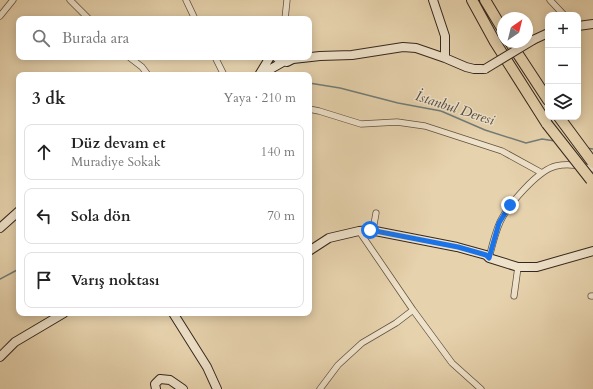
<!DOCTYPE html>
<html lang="tr">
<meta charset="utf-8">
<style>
:root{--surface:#fff;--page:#f6f6f6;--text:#222;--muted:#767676;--line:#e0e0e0}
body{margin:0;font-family:Cardo,serif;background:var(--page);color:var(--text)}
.controls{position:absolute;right:12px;top:12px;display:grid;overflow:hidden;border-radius:8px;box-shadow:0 2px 10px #0003}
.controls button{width:36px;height:36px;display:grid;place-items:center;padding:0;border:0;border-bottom:1px solid var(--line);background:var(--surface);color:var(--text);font:20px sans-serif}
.compass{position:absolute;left:497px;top:12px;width:36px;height:36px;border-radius:50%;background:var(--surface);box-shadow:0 2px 10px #0003;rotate:35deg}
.stop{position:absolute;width:12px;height:12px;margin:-9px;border:3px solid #1a73e8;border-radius:50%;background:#fff}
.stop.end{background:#1a73e8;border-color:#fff;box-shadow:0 1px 4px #0008}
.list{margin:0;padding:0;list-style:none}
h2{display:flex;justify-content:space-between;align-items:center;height:52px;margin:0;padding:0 16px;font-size:17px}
h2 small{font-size:13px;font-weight:400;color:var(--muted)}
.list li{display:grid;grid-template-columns:26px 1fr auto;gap:12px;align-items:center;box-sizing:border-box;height:56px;margin:0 8px 8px;padding:0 8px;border:1px solid var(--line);border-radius:8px}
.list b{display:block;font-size:15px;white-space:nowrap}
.list p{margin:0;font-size:13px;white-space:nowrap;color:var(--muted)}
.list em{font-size:13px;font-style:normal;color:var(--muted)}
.icon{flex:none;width:22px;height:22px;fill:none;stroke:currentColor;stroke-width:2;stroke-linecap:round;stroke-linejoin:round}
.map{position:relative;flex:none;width:593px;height:389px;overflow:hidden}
.search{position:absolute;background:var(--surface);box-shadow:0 2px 10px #0003;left:16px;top:16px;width:296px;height:44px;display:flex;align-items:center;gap:10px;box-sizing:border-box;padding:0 14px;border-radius:8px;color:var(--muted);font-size:15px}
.panel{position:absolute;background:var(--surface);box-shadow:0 2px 10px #0003;left:16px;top:72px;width:296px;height:244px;border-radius:8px}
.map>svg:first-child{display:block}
</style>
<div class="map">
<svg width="593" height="389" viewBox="0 0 593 389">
<rect width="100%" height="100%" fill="#e6d2ad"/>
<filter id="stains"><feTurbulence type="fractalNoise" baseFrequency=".005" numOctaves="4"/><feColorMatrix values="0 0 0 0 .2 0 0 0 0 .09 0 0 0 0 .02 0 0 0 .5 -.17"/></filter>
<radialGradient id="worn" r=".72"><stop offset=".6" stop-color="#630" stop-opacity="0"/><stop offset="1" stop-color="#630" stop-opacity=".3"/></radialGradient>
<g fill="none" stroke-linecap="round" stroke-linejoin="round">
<path stroke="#717c78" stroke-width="1.5" d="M309 83 340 88 398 103 441 111 485 130 526 143 542 139 555 141
M586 148 593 149
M0 279 19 269"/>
<defs>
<path id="street" d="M70 0 89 19
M186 0 195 19
M550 0 564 15
M0 16 13 0
M285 19 287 0
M129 57 142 67 148 75
M215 57 224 75
M309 109 319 111 361 124 397 122 425 126 502 151 542 173
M373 230 376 213
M359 231 413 310 452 363 481 389
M489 258C492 246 495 233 500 222 508 205 538 170 556 166 569 163 581 166 593 169
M514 296 518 267
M591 296H593
M320 389 338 365 362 343 396 323 413 310"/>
<path id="secondary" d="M433 0 445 36V58
M578 26 593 24
M533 40 548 33
M276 57 279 60 287 62 293 59 320 56 352 55 403 47 416 48 445 58 466 67 474 69H485
M259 75 270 57
M260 75 283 62
M0 228 19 211
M309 251 329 238 359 231 370 230 457 247 486 255 489 258 518 267H537L593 251
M173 313 207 367 217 389
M0 357 15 342 64 313
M156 389 155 384 160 379 170 380 183 389"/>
<path id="highway" d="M472 0 495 42 547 124
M485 0 503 30
M510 42 548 100
M559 117 593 163"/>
</defs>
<use href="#street" stroke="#605241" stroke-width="7"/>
<use href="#secondary" stroke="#34271d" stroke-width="10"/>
<use href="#highway" stroke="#34271d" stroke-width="12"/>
<use href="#street" stroke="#efe2ca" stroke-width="5.5"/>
<use href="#secondary" stroke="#efe2ca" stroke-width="8"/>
<use href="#highway" stroke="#e6d2ad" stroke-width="10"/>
<defs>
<path id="secondary-bridge" d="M485 69 533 40"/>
<path id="highway-bridge" d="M547 124 591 180"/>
</defs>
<use href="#secondary-bridge" stroke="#34271d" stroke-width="10" stroke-linecap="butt"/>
<use href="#highway-bridge" stroke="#34271d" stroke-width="12" stroke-linecap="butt"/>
<use href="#secondary-bridge" stroke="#efe2ca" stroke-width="8"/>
<use href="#highway-bridge" stroke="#e6d2ad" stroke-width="10"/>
</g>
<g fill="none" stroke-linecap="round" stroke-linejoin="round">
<path stroke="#1a73e8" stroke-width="5" d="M370 230 458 247 486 255 489 258 499 223 510 205"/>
</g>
<g text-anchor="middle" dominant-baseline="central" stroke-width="3" stroke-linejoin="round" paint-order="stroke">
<g font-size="14" font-style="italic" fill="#4e4a43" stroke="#efe2ca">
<text transform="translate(455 108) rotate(18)">İstanbul Deresi</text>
</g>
</g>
<rect width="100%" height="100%" filter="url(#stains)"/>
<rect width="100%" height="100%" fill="url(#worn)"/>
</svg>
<div class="controls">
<button>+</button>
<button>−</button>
<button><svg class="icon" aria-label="layers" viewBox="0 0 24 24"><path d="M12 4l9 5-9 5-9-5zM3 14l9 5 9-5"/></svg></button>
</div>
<svg class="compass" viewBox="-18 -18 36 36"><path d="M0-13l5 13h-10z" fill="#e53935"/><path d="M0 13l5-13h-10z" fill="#767676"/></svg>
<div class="stop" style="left:370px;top:230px"></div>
<div class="stop end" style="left:510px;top:205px"></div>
<div class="search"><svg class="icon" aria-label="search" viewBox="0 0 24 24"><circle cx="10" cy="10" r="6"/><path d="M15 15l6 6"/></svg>Burada ara</div>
<section class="panel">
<h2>3 dk<small>Yaya · 210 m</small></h2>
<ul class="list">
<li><svg class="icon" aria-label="ahead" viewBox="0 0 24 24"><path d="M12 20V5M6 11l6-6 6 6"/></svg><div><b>Düz devam et</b><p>Muradiye Sokak</p></div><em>140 m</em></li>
<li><svg class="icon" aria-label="left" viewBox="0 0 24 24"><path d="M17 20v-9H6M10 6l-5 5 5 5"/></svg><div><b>Sola dön</b></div><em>70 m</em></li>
<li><svg class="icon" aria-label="arrive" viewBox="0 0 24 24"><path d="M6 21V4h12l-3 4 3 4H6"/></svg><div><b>Varış noktası</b></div></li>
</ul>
</section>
</div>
